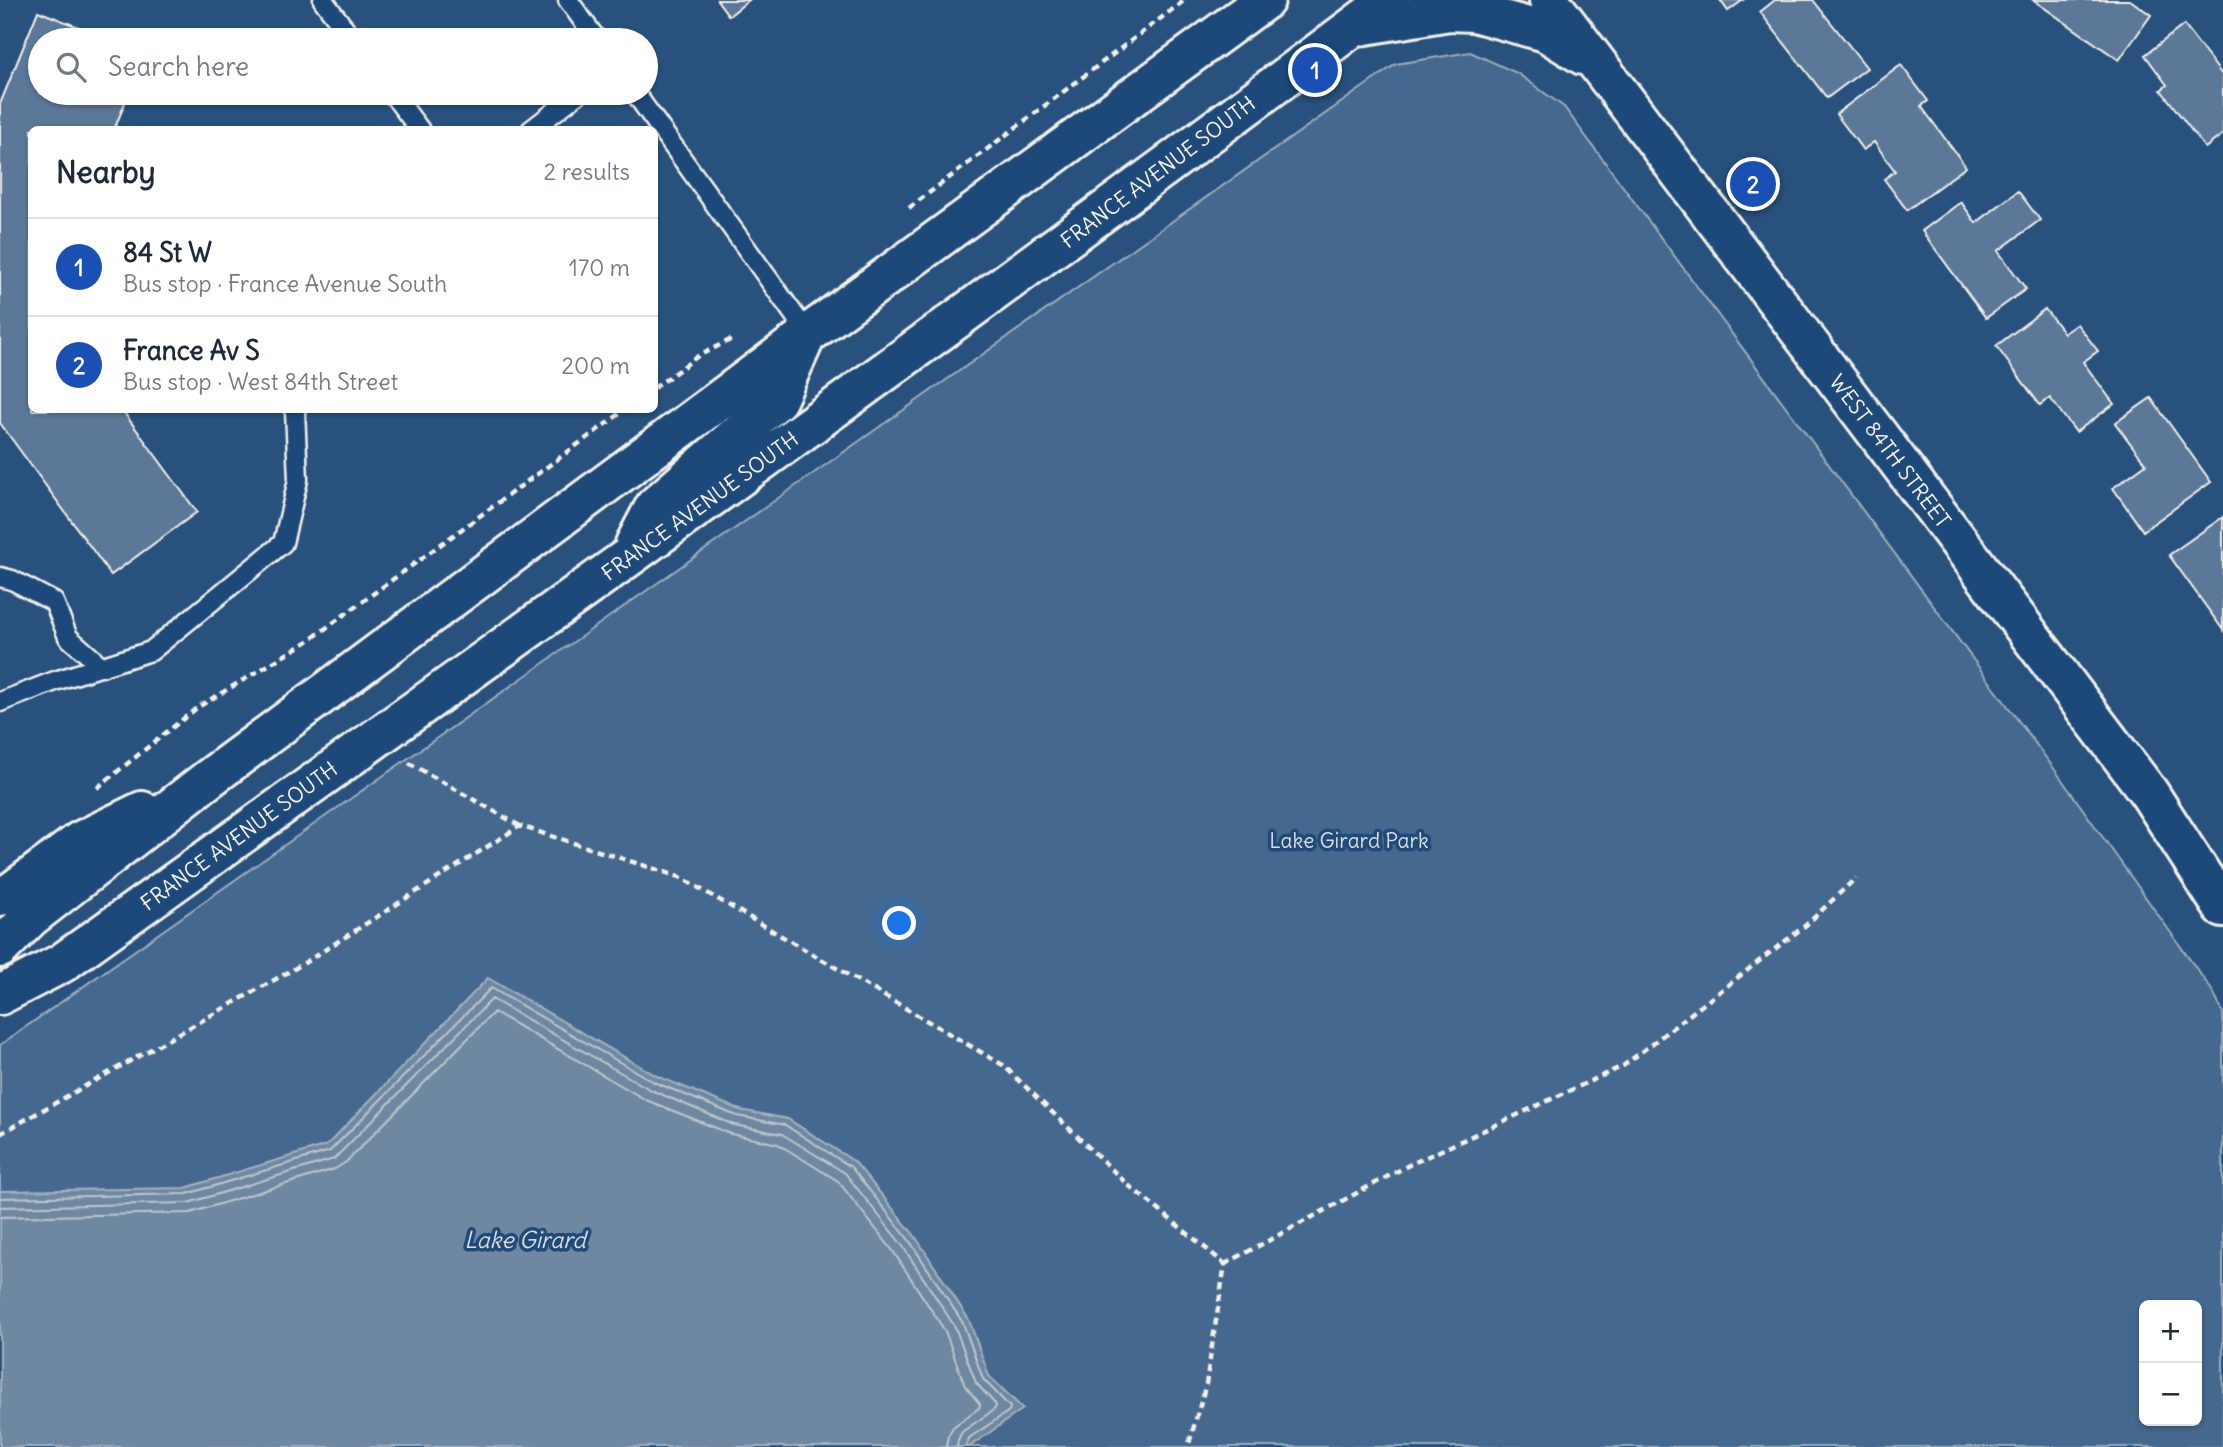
<!DOCTYPE html>
<meta charset="utf-8">
<style>
:root{--surface:#fff;--page:#f2f2f3;--text:#1f2937;--muted:#747a83;--line:#e0e1e3;--accent:#2563eb}
body{margin:0;font-family:Delius,sans-serif;background:var(--page);color:var(--text)}
.controls{position:absolute;right:21px;bottom:21px;display:grid;overflow:hidden;border-radius:10px;box-shadow:0 2px 5px #0004}
.controls button{width:63px;height:63px;display:grid;place-items:center;padding:0;border:0;border-bottom:2px solid var(--line);background:var(--surface);color:var(--text);font:35px sans-serif}
.you{position:absolute;left:900px;top:924px;width:24px;height:24px;margin:-18px;border:5px solid #fff;border-radius:50%;background:#1a73e8;box-shadow:0 0 0 10px #1a73e833}
.badge{display:grid;place-items:center;width:46px;height:46px;border-radius:50%;background:var(--accent);color:#fff;font-size:23px;font-weight:700}
.pin{position:absolute;translate:-50% -50%;border:4px solid #fff;box-shadow:0 2px 7px #0006}
.list{margin:0;padding:0;list-style:none}
h2{display:flex;justify-content:space-between;align-items:center;height:91px;margin:0;padding:0 28px;font-size:30px}
h2 small{font-size:23px;font-weight:400;color:var(--muted)}
.list li{display:grid;grid-template-columns:46px 1fr auto;gap:21px;align-items:center;box-sizing:border-box;height:98px;padding:0 28px;border-top:2px solid var(--line)}
.list b{display:block;font-size:26px;white-space:nowrap}
.list p{margin:0;font-size:23px;white-space:nowrap;color:var(--muted)}
.list em{font-size:23px;font-style:normal;color:var(--muted)}
.icon{flex:none;width:38px;height:38px;fill:none;stroke:currentColor;stroke-width:2;stroke-linecap:round;stroke-linejoin:round}
.map{position:relative;flex:none;width:2223px;height:1447px;overflow:hidden}
.search{position:absolute;background:var(--surface);box-shadow:0 2px 5px #0004;left:28px;top:28px;width:630px;height:77px;display:flex;align-items:center;gap:18px;box-sizing:border-box;padding:0 24px;border-radius:38px;color:var(--muted);font-size:26px}
.panel{position:absolute;background:var(--surface);box-shadow:0 2px 5px #0004;left:28px;top:126px;width:630px;height:287px;border-radius:10px}
.map>svg:first-child{display:block}
</style>
<div class="map">
<svg width="2223" height="1447" viewBox="0 0 2223 1447">
<rect width="100%" height="100%" fill="#28517e"/>
<filter id="ink" filterUnits="userSpaceOnUse"><feTurbulence type="fractalNoise" baseFrequency=".0143" numOctaves="2"/><feDisplacementMap in="SourceGraphic" scale="14" xChannelSelector="R" yChannelSelector="G"/><feConvolveMatrix kernelMatrix="1 2 1 2 8 2 1 2 1" color-interpolation-filters="sRGB"/></filter>
<g filter="url(#ink)">
<path fill="#45688e" stroke="#9cacbb" stroke-width="2" fill-rule="evenodd" d="M1470 52 1517 73 1564 107 2055 770 2213 992 2223 1013V1447H0V1045L1396 64ZM2144 1305H2197V1421H2144Z"/>
<path fill="#6e88a2" stroke="#a4b2be" stroke-width="2" d="M488 978 657 1076 740 1110 788 1119 855 1162 915 1236 969 1320 989 1376 1023 1409 969 1447H0V1191L185 1188 327 1145Z"/>
<g fill="none" stroke-linecap="round" stroke-linejoin="round">
<path stroke="#bec7cc" stroke-width="2" d="M0 1198 187 1194 330 1151 491 988 654 1082 737 1116 785 1125 851 1167 909 1240 963 1323 983 1379 1010 1407 1009 1411 969 1438 966 1447
M0 1207 188 1203 334 1159 492 999 651 1090 734 1125 782 1134 845 1173 902 1245 955 1327 976 1383 996 1405 995 1409 962 1432 958 1440 957 1447
M0 1217 190 1213 335 1169 346 1162 494 1012 646 1100 731 1134 778 1144 838 1181 893 1251 945 1331 965 1386 980 1404 979 1408 953 1427 948 1436 946 1447"/>
</g>
<path fill="#5b7899" stroke="#f4f1e8" stroke-width="2" d="M717 0H749L729 16Z
M1720 0H1743L1728 11Z
M1775 0H1813L1867 68 1827 98 1760 12Z
M2033 0H2130L2151 15 2119 60Z
M38 11 111 40H40V93H129L114 130H32V410H122L197 512 111 575 0 423V104Z
M2184 25 2223 76V134L2205 148 2161 90 2167 85 2145 55Z
M1901 65 1928 101 1921 106 1966 167 1907 210 1884 179 1895 171 1874 142 1863 150 1836 114Z
M2018 191 2040 220 1998 251 2026 289 1986 318 1922 231 1961 202 1976 223Z
M2045 309 2064 333 2077 324 2098 351 2083 362 2114 404 2076 432 2050 398 2040 405 1996 346Z
M2151 398 2211 482 2143 531 2113 488 2146 464 2115 423Z
M2223 517V630L2169 555Z"/>
<g fill="none" stroke-linecap="round" stroke-linejoin="round">
<defs>
<path id="lane" d="M323 0 353 40
M568 0 597 40
M392 93 420 130
M635 93 808 334
M531 130 579 93
M0 577 12 580 54 602 68 637 102 667
M0 702 55 681 151 651 283 543 298 480 295 410"/>
<path id="secondary" d="M1549 0 2149 793 2223 908
M1359 26 1449 11 1474 12 1546 32 1583 55
M635 544 655 506 777 400 805 338
M0 896 10 893 80 841 142 811
M0 948 30 918 207 780 808 334 1265 0
M0 995 62 963C507 645 952 327 1389 0"/>
</defs>
<use href="#lane" stroke="#f4f1e8" stroke-width="23"/>
<use href="#secondary" stroke="#f4f1e8" stroke-width="44"/>
<path stroke="#f4f1e8" stroke-width="4.5" stroke-dasharray="7 5" stroke-linecap="butt" d="M909 208 1185 0
M654 388 698 356 734 338
M409 763 520 826
M97 788 198 707 307 642 625 410
M0 1134 301 965 520 826 680 877 1003 1065 1127 1184 1225 1264 1206 1384 1188 1447
M1225 1264 1409 1165 1623 1066 1806 925 1856 878"/>
<use href="#lane" stroke="#1f4a7a" stroke-width="18"/>
<use href="#secondary" stroke="#1f4a7a" stroke-width="38"/>
</g>
</g>
<g text-anchor="middle" dominant-baseline="central" stroke-width="7" stroke-linejoin="round" paint-order="stroke">
<g font-size="21" fill="#f4f1e8" stroke="#1f4a7a">
<text transform="translate(1158 172) rotate(-37)">FRANCE AVENUE SOUTH</text>
<text transform="translate(1890 451) rotate(53)">WEST 84TH STREET</text>
<text transform="translate(700 506) rotate(-36)">FRANCE AVENUE SOUTH</text>
<text transform="translate(239 836) rotate(-36)">FRANCE AVENUE SOUTH</text>
</g>
<g font-size="21" fill="#dadcda" stroke="#1f4a7a">
<text x="1349" y="840">Lake Girard Park</text>
</g>
<g font-size="23" font-style="italic" fill="#d9dcda" stroke="#1f4a7a">
<text x="525" y="1239">Lake Girard</text>
</g>
</g>
</svg>
<div class="controls">
<button>+</button>
<button>−</button>
</div>
<div class="you"></div>
<div class="pin badge" style="left:1315px;top:70px;background:#1a4fb4">1</div>
<div class="pin badge" style="left:1753px;top:184px;background:#1a4fb4">2</div>
<div class="search"><svg class="icon" aria-label="search" viewBox="0 0 24 24"><circle cx="10" cy="10" r="6"/><path d="M15 15l6 6"/></svg>Search here</div>
<section class="panel">
<h2>Nearby<small>2 results</small></h2>
<ul class="list">
<li><span class="badge" style="background:#1a4fb4">1</span><div><b>84 St W</b><p>Bus stop · France Avenue South</p></div><em>170 m</em></li>
<li><span class="badge" style="background:#1a4fb4">2</span><div><b>France Av S</b><p>Bus stop · West 84th Street</p></div><em>200 m</em></li>
</ul>
</section>
</div>
